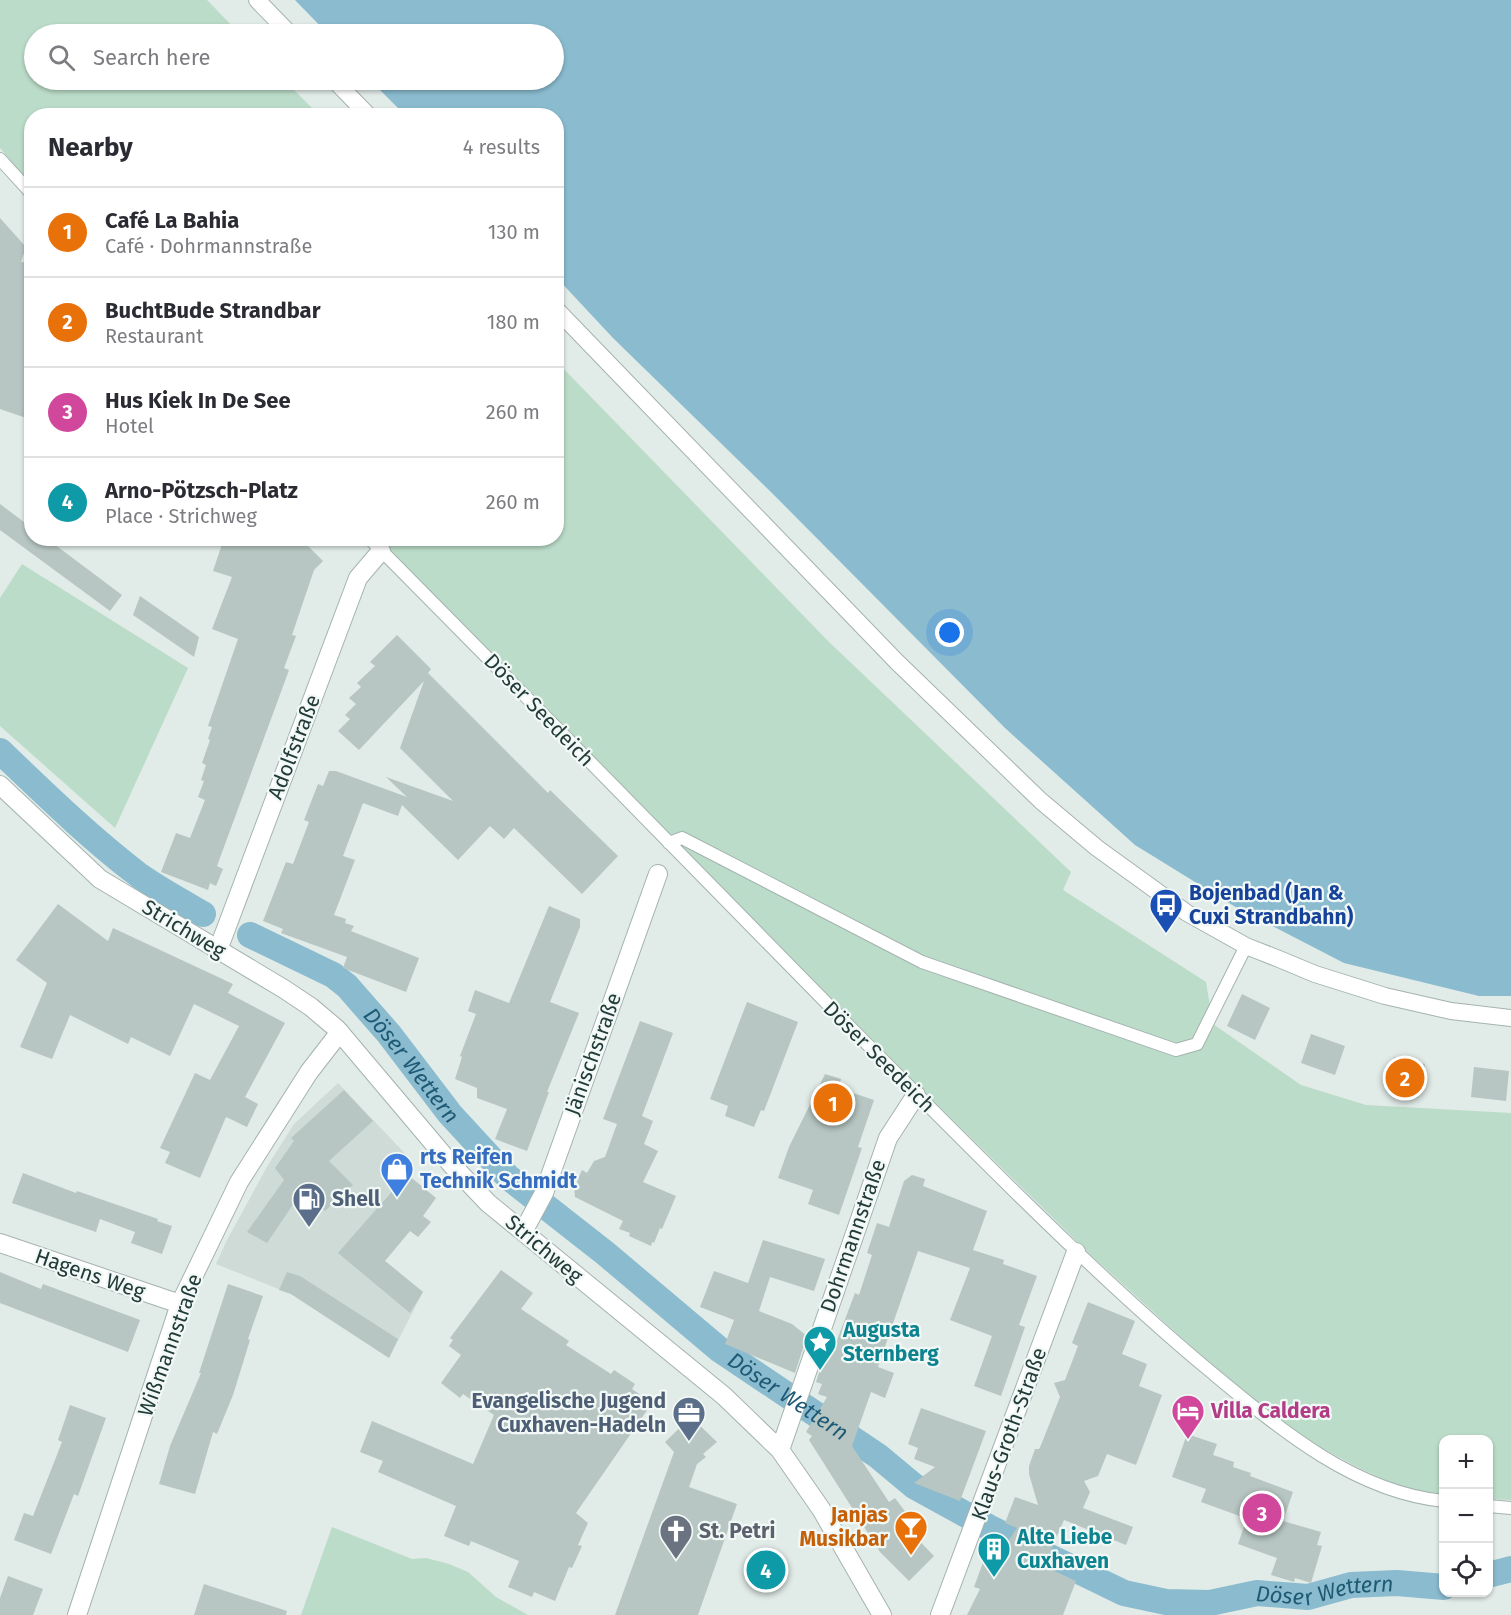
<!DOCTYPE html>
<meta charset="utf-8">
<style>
:root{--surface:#fff;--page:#f2f2f3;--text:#2b2b33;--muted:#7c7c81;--line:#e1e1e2;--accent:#0f766e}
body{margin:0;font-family:"Fira Sans",sans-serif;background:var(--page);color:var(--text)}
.controls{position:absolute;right:18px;bottom:18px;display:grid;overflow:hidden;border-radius:12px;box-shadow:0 2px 4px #0004}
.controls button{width:54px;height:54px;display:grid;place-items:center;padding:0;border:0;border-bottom:2px solid var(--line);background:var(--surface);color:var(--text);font:30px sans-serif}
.you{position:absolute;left:950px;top:633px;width:21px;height:21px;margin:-15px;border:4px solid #fff;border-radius:50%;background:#1a73e8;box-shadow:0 0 0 9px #1a73e833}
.badge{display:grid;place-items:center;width:39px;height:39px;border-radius:50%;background:var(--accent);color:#fff;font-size:20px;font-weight:700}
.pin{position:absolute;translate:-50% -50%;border:3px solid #fff;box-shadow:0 2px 6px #0006}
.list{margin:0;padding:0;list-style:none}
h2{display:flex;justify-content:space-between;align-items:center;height:78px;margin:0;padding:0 24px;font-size:26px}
h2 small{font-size:20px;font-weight:400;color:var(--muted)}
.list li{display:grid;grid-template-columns:39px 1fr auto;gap:18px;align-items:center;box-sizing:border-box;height:90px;padding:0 24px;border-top:2px solid var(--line)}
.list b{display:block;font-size:22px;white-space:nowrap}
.list p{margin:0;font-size:20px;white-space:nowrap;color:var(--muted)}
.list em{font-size:20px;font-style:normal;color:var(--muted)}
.icon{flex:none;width:33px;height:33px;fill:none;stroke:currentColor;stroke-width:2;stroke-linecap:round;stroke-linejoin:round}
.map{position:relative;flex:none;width:1511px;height:1615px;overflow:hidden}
.search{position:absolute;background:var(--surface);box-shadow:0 2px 4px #0004;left:24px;top:24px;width:540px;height:66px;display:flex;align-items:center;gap:15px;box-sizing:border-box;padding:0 21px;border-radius:33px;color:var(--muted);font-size:22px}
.panel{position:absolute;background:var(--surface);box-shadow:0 2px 4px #0004;left:24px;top:108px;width:540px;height:438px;border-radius:24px}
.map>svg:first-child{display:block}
</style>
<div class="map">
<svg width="1511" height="1615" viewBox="0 0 1511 1615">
<rect width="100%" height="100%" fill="#e1ebe8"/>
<path fill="#cfdbd7" d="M338 1083 413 1162 406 1173 371 1216 384 1260 423 1292 389 1358 291 1294 216 1264 227 1240 268 1165 294 1124Z"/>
<path fill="#bbdcc8" d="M0 0H207L240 34H34V80H284L319 115 32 116 31 184 0 148Z
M557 362 828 641 1071 872 1063 890 1206 982 1213 1024 1301 1085 1366 1105 1511 1113V1500L1489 1499 1488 1440H1444L1443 1495 1398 1486 1357 1467 1313 1443 1266 1411 1183 1339 1093 1257 921 1089 379 539 556 538Z
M22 564 188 668 115 828 0 726V598Z
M332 1527 412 1559 426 1558 449 1564 468 1572 496 1597 528 1615H301Z"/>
<path fill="#8abbcf" d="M295 0H1511V996H1479L1344 963 1234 906 1135 845 1005 728 776 497 613 338 557 278 556 116 405 115 370 80H554V34H328Z"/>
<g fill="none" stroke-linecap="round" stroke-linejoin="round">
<g stroke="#8abbcf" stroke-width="26">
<path d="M0 751C45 794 90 838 140 876 160 890 182 902 203 914"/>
<path id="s1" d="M250 935 333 975 347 986 389 1034 450 1114 508 1177 605 1253 720 1350 878 1456 914 1486 990 1528 1124 1593 1166 1602 1210 1603 1257 1593 1308 1597 1351 1585 1397 1583 1444 1587"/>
<path d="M1488 1575 1511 1569"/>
</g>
</g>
<path fill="#b7c6c2" d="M0 218 26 247 21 262 32 263V420L0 409Z
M0 504 32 528V538H46L122 595 110 611 0 530Z
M224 538H300L323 561 314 570 292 635 296 636 284 668 289 670 217 866 223 869 216 886 210 883 208 890 161 872 176 833 190 838 205 800 198 797 204 781 201 780 206 765 202 763 210 740 208 739 212 727 208 726 238 639 212 629 232 577 213 571Z
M140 596 199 637 194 657 133 615Z
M397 635 431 669 428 673 548 793 550 790 618 856 582 894 514 828 504 839 490 826 458 860 402 805 398 816 363 803 343 856 355 860 334 915 346 919 345 923 354 926 351 931 419 958 406 992 343 968 347 957 281 933 283 929 263 921 286 862 293 864 309 822 304 820 318 784 323 786 329 771H336L407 797 386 777 453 801 400 748 424 681 359 750 338 731 350 719 345 715 356 704 349 698 361 687 357 683 375 666 370 662Z
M58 904 108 941 113 928 233 984 228 993 285 1023 245 1097 258 1104 247 1127 226 1117 200 1178 165 1163 170 1152 160 1148 195 1073 210 1080 239 1026 194 1004 170 1056 131 1037 128 1044 70 1015 52 1059 20 1047 47 983 16 960Z
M549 906 580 919V927L550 1002 579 1013 547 1092H549L527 1151 495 1139 507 1109 477 1098V1088L455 1079 462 1057 460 1056 476 1014 468 1011 475 990 509 1003Z
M1242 994 1270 1008 1255 1040 1227 1026Z
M747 1002 798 1022 764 1111 761 1110 754 1127 725 1116 728 1106 710 1099Z
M640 1021 673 1033 642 1116 653 1121 644 1144 658 1151 643 1182 676 1196 662 1229 660 1228 654 1243 652 1242 651 1246 629 1236 630 1233 619 1229 623 1221 575 1197 574 1188 582 1170 587 1173 594 1161 605 1157 617 1124 603 1119Z
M1311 1034 1345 1046 1335 1075 1301 1063Z
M1394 1057 1425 1064 1418 1098 1386 1091Z
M1474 1067 1509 1071 1506 1101 1471 1097Z
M825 1074 841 1079 838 1088 874 1100 858 1147 862 1148 839 1215 808 1204 813 1190 778 1178 789 1147Z
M344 1090 373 1121 329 1161 353 1185 325 1211 313 1199 305 1208 296 1200 267 1243 247 1232 284 1180 275 1168 294 1141 291 1138Z
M23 1173 76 1193 77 1191 158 1219 157 1221 172 1226 162 1254 131 1243 135 1232 100 1219 96 1232 12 1203Z
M407 1174 436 1198 423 1216 431 1222 418 1237 410 1231 385 1261 423 1292 410 1313 338 1253Z
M912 1175 925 1179 923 1186 987 1211 973 1250 1004 1260 1003 1264 1037 1276 1019 1325 1025 1327 1001 1396 974 1386 992 1336 950 1320 970 1268 918 1251 878 1367 894 1373 885 1398 871 1392 852 1446 889 1502 895 1498 910 1518 902 1523 934 1556 909 1581 880 1552 809 1440 812 1436 806 1432 827 1397 818 1394 822 1384 816 1382 826 1351 831 1356 855 1293 859 1295 872 1255 867 1253 877 1223 889 1227 904 1181Z
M763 1240 825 1259 814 1291 770 1277 759 1311 792 1324 807 1336 795 1373 725 1344 734 1320 700 1307 714 1271 748 1283Z
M501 1270 533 1293 521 1309 569 1341 566 1345 611 1374 614 1370 635 1384 632 1389 652 1403 576 1513 588 1523 578 1545 582 1546 572 1568 569 1567 555 1601 534 1592 532 1597 508 1587 519 1561 471 1541 469 1546 444 1536 456 1506 378 1472 383 1461 360 1452 372 1421 473 1464 494 1415 463 1394 460 1398 441 1383 461 1355 449 1346 453 1340 450 1338Z
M0 1272 41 1289 43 1284 140 1320 128 1352 0 1303Z
M287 1272 300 1276 398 1339 389 1358 291 1294 279 1290Z
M228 1284 263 1296 248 1339 250 1340 233 1395 217 1434 213 1432 195 1494 159 1484 170 1446 201 1373H199Z
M1088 1302 1135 1321 1122 1354 1147 1364 1139 1386 1162 1395 1136 1465 1107 1454 1098 1476 1084 1481 1090 1492 1083 1508 1133 1527 1126 1545 1064 1520 1044 1566 1076 1581 1063 1615H967L980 1589 974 1587 985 1557 994 1562 1017 1528 1005 1523 1015 1497 1038 1505 1029 1474V1466L1035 1449H1039L1041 1445 1060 1397 1054 1383 1065 1380 1078 1346 1072 1343Z
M70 1405 106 1418 78 1496 74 1494 51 1554 14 1540 24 1513 33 1516 62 1442 58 1440Z
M921 1408 986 1431 960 1501 914 1483 935 1467 914 1459 918 1448 908 1444Z
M691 1417 717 1442 703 1454 706 1457 697 1464 689 1487 737 1504 698 1615H615L674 1452 665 1442Z
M1187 1434 1217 1444 1213 1455 1234 1462 1233 1467 1251 1473 1250 1476 1293 1492 1283 1521 1321 1532 1317 1545 1322 1546 1311 1583 1295 1578 1294 1582 1271 1575 1277 1558 1238 1544 1246 1521 1244 1520 1245 1518 1201 1502 1206 1489 1172 1477Z
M8 1576 43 1589 33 1615H0V1598Z
M204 1584 287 1611 286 1615H194Z"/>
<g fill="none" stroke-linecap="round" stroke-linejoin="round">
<defs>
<path id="service" d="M0 159 32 194
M369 538C496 666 623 795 749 924 836 1013 923 1101 1011 1188 1074 1250 1138 1311 1205 1367 1274 1424 1351 1492 1444 1501
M669 843 682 838 922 962 1176 1050 1197 1044 1246 946
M1488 1506 1511 1508"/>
<path id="pedestrian" d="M257 0 290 34
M334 80 369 116
M556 309 897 662 1041 801 1097 848 1187 913 1246 946 1279 959 1315 974 1385 996 1451 1011 1511 1018"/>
<path id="minor" d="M0 785 100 879 284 989 311 1007 337 1029 451 1164 488 1203 724 1396 780 1450 821 1509 882 1615
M218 950 358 578 381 551
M523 1232 544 1193 658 874
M0 1243 180 1304
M780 1450 888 1138 916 1095
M77 1615 180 1304 239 1182 309 1072 340 1032
M940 1615 1076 1252"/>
</defs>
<use href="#service" stroke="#a4b3b0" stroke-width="14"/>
<use href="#pedestrian" stroke="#a4b3b0" stroke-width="18"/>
<use href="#minor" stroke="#a4b3b0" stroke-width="20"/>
<use href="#service" stroke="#fff" stroke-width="12"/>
<use href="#pedestrian" stroke="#fff" stroke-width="16"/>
<use href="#minor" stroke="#fff" stroke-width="18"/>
</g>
<defs>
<symbol id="bus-pin" viewBox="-11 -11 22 30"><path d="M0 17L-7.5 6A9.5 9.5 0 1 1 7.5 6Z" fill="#1a4fb4" stroke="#f1f8f6"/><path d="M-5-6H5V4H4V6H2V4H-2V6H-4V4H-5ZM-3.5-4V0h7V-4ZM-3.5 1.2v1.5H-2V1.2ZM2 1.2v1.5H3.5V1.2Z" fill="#fff"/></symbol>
<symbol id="shop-pin" viewBox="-11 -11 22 30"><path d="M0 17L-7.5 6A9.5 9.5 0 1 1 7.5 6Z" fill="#3f7fe0" stroke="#f1f8f6"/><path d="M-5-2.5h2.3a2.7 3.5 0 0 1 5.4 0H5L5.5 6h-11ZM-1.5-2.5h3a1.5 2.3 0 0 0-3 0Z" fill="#fff"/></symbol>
<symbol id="fuel-pin" viewBox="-11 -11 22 30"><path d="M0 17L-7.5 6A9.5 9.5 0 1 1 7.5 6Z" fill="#5c6f8a" stroke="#f1f8f6"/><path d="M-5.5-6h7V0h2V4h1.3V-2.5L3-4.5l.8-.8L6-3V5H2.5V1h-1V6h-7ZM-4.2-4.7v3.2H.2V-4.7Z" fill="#fff"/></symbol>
<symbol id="sight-pin" viewBox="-11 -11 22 30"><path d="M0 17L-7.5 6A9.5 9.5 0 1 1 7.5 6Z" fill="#0f9aa8" stroke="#f1f8f6"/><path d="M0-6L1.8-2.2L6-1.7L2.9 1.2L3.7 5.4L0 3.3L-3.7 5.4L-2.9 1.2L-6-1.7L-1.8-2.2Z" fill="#fff"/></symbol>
<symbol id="hotel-pin" viewBox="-11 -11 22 30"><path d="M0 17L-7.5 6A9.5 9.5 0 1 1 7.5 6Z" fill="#d1479c" stroke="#f1f8f6"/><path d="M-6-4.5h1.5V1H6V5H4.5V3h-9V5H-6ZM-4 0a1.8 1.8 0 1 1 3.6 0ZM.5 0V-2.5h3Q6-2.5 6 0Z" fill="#fff"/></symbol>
<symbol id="office-pin" viewBox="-11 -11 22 30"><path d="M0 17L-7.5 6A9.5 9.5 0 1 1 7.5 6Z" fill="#5c6f8a" stroke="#f1f8f6"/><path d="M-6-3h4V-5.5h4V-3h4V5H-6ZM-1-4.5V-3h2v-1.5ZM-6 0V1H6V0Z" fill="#fff"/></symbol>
<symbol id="bar-pin" viewBox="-11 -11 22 30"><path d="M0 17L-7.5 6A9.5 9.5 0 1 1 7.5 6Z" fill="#e8710a" stroke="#f1f8f6"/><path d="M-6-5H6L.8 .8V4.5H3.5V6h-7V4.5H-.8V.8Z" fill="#fff"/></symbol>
<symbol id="church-pin" viewBox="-11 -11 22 30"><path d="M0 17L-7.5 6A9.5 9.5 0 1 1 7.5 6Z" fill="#6b7280" stroke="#f1f8f6"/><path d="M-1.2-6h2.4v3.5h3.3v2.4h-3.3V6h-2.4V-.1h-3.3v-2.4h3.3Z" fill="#fff"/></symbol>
<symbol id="building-pin" viewBox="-11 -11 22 30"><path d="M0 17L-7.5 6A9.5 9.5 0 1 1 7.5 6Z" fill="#0f9aa8" stroke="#f1f8f6"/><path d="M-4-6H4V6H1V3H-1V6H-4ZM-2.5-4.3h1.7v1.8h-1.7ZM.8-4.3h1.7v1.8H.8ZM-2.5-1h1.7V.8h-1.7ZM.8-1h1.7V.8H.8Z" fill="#fff"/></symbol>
</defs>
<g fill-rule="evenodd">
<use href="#bus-pin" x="1147" y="886" width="38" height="52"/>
<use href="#shop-pin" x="378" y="1150" width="38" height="52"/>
<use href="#fuel-pin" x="290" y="1180" width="38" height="52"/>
<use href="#sight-pin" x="801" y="1323" width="38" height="52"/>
<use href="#hotel-pin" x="1169" y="1392" width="38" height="52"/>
<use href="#office-pin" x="670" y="1394" width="38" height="52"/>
<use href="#bar-pin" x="892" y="1508" width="38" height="52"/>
<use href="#church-pin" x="657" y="1512" width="38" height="52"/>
<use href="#building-pin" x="975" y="1530" width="38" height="52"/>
</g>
<g text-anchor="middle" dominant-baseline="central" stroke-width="4.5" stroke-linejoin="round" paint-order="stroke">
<g font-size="21" fill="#223b38" stroke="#f1f8f6">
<text transform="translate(539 710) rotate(46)">Döser Seedeich</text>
<text transform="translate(294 747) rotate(-69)">Adolfstraße</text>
<text transform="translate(184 929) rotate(31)">Strichweg</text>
<text transform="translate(593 1054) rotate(-70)">Jänischstraße</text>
<text transform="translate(879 1057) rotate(45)">Döser Seedeich</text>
<text transform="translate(853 1236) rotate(-71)">Dohrmannstraße</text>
<text transform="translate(544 1249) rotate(40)">Strichweg</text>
<text transform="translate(90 1274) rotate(19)">Hagens Weg</text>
<text transform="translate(170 1345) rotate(-70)">Wißmannstraße</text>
<text transform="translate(1009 1434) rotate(-70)">Klaus-Groth-Straße</text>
</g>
<g font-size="21" font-weight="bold" fill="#164399" stroke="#f1f8f6" text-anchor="start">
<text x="1189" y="893">Bojenbad (Jan &amp;<tspan x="1189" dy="24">Cuxi Strandbahn)</tspan></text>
</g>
<g font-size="21" font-weight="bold" fill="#366cbe" stroke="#f1f8f6" text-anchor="start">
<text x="420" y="1157">rts Reifen<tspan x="420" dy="24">Technik Schmidt</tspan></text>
</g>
<g font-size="21" font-weight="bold" fill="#4e5e75" stroke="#f1f8f6" text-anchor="start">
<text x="332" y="1199">Shell</text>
<text x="666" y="1401" text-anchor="end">Evangelische Jugend<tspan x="666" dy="24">Cuxhaven-Hadeln</tspan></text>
</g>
<g font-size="21" font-weight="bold" fill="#0d838f" stroke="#f1f8f6" text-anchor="start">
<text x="843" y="1330">Augusta<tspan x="843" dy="24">Sternberg</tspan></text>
<text x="1017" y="1537">Alte Liebe<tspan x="1017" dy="24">Cuxhaven</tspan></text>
</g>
<g font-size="21" font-weight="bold" fill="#b23c85" stroke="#f1f8f6" text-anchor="start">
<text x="1211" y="1411">Villa Caldera</text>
</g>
<g font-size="21" font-weight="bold" fill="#c56008" stroke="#f1f8f6" text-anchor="end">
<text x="888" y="1515">Janjas<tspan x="888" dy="24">Musikbar</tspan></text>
</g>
<g font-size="21" font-weight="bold" fill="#5b616d" stroke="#f1f8f6" text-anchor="start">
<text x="699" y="1531">St. Petri</text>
</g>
<g font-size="22" font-style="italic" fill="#1e5a75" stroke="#f1f8f6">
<text stroke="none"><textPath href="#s1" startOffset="212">Döser Wettern</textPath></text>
<text stroke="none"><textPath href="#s1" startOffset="716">Döser Wettern</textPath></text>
<text stroke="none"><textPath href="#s1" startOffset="1310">Döser Wettern</textPath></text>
</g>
</g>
</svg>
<div class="controls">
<button>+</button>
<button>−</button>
<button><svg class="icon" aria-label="locate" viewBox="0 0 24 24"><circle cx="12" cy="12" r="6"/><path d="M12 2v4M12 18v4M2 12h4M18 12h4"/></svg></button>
</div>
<div class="you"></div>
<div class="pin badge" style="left:833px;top:1103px;background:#e8710a">1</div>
<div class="pin badge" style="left:1405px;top:1078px;background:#e8710a">2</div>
<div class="pin badge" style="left:1262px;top:1513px;background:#d1479c">3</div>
<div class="pin badge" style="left:766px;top:1570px;background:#0f9aa8">4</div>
<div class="search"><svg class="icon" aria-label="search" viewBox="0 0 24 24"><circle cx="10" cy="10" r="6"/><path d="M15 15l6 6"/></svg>Search here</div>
<section class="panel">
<h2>Nearby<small>4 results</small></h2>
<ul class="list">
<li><span class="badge" style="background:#e8710a">1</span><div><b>Café La Bahia</b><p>Café · Dohrmannstraße</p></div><em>130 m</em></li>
<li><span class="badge" style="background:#e8710a">2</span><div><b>BuchtBude Strandbar</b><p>Restaurant</p></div><em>180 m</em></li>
<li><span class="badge" style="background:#d1479c">3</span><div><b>Hus Kiek In De See</b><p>Hotel</p></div><em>260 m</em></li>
<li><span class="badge" style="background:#0f9aa8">4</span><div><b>Arno-Pötzsch-Platz</b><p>Place · Strichweg</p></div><em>260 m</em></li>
</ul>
</section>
</div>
